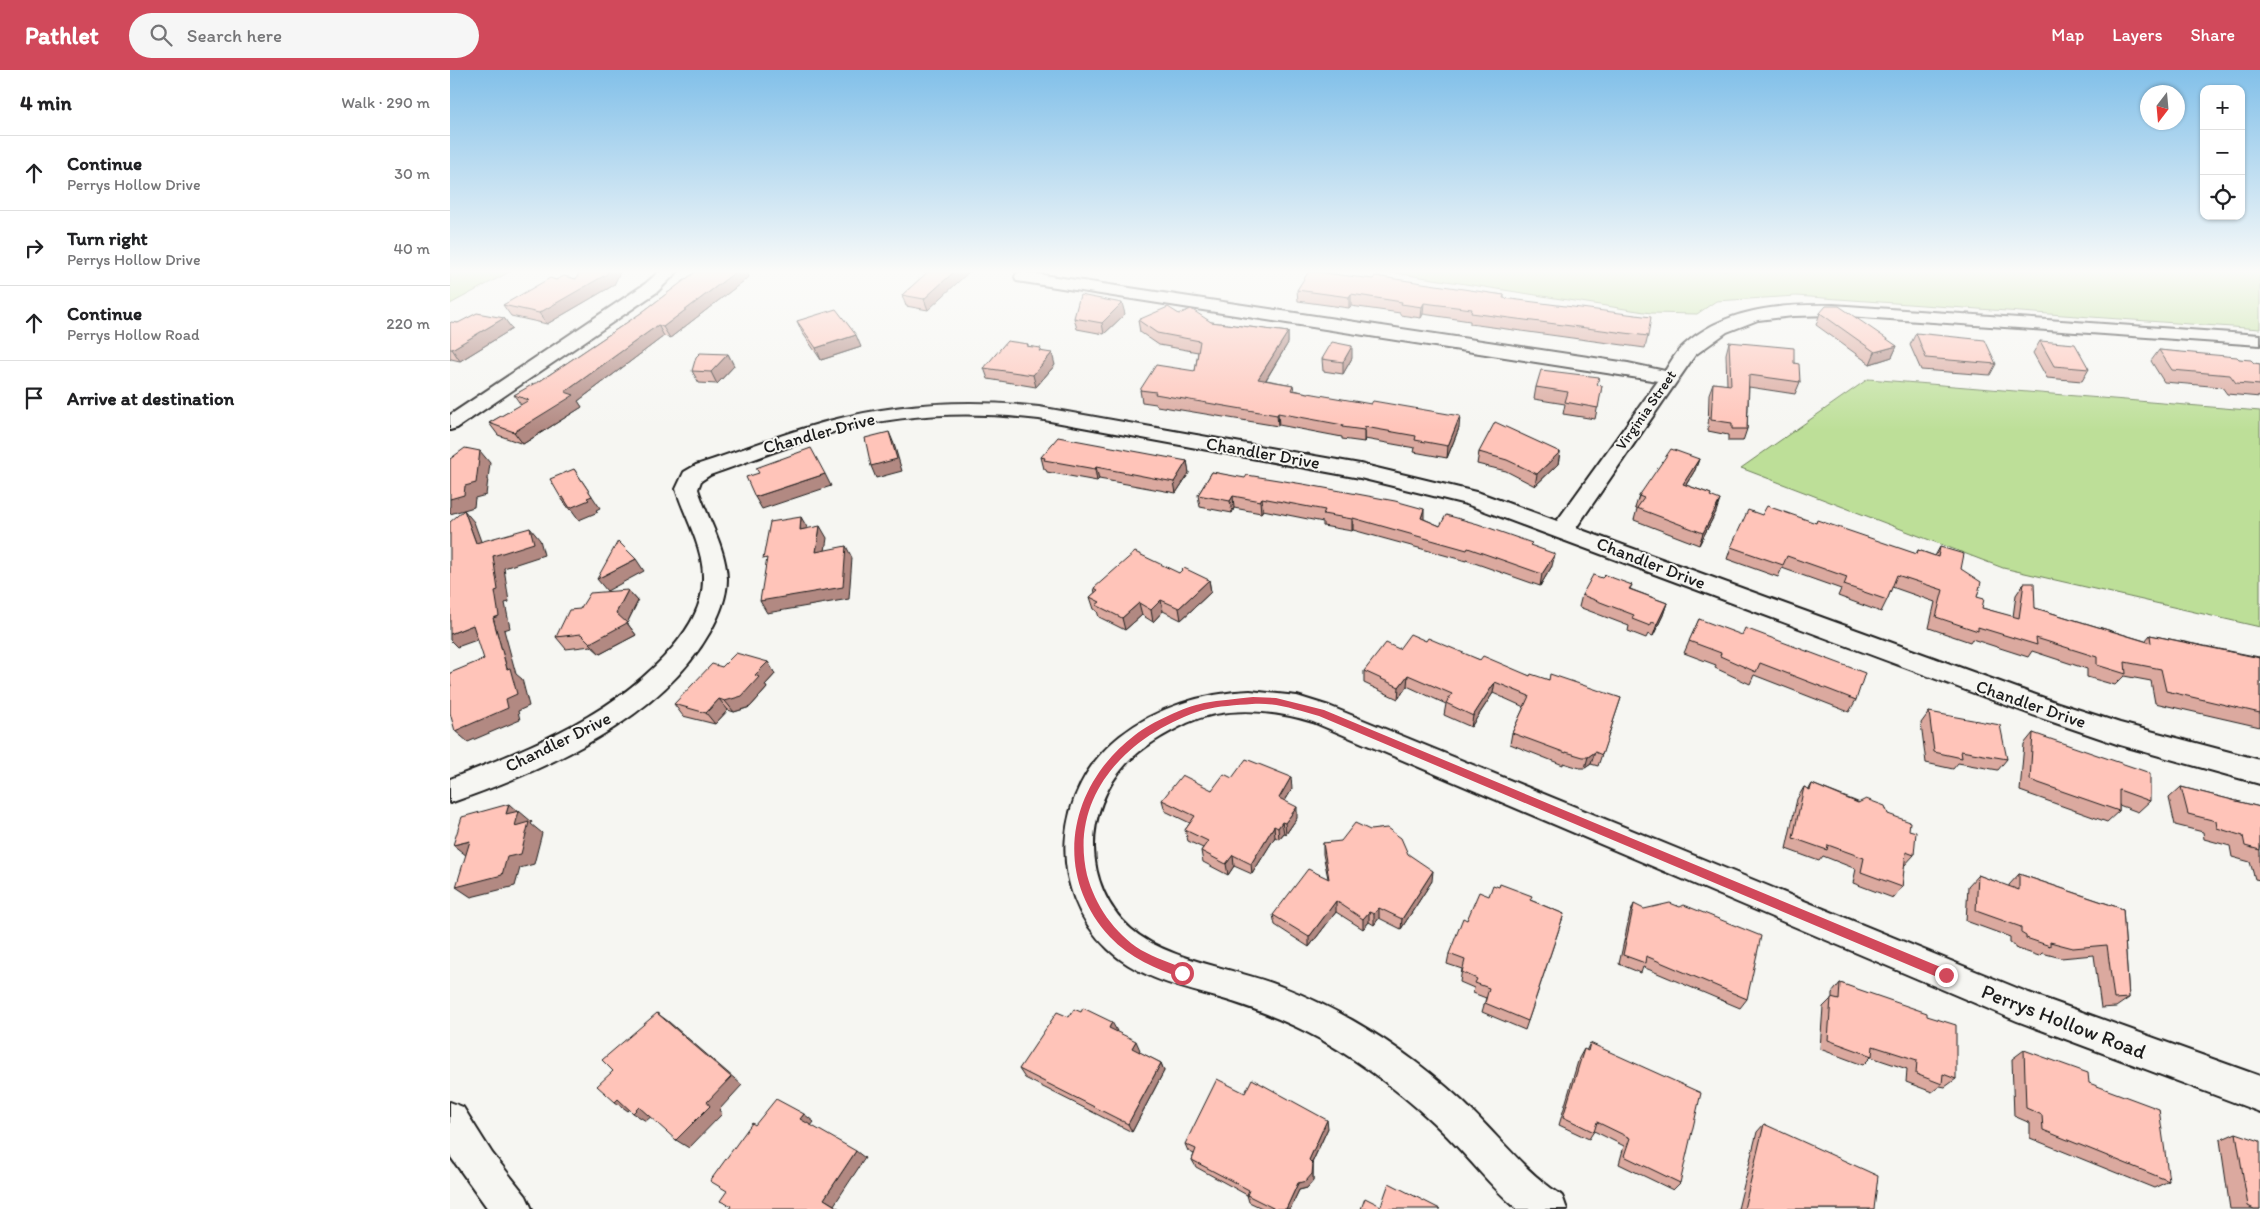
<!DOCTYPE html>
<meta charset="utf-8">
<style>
:root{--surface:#fff;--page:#f6f6f6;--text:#202124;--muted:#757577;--line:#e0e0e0;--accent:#d1495b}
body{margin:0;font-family:Itim,sans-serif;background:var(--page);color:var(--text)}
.controls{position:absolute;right:15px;top:15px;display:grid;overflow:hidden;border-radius:10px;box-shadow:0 1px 4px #0004}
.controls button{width:45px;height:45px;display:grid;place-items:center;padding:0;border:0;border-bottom:1px solid var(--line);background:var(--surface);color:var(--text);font:25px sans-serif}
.compass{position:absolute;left:1690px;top:15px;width:45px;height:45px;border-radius:50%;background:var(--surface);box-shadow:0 1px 4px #0004;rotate:196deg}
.stop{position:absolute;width:15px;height:15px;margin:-11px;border:4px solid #d1495b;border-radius:50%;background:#fff}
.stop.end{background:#d1495b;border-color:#fff;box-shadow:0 1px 5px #0008}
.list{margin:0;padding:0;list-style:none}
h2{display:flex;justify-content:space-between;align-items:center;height:65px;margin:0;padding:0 20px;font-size:21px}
h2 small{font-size:16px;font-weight:400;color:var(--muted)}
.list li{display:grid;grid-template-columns:32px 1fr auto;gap:15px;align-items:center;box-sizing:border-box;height:75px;padding:0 20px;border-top:1px solid var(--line)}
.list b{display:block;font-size:19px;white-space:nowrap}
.list p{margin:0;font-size:16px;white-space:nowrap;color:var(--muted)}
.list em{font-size:16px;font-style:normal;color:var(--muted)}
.icon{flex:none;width:28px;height:28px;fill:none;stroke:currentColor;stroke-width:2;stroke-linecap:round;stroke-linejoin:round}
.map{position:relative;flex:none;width:1810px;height:1139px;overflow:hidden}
header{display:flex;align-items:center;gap:30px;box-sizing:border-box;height:70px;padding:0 25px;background:var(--accent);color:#fff}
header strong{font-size:24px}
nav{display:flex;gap:28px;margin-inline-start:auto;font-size:18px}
.search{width:350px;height:45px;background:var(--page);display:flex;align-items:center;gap:12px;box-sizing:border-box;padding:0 18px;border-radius:28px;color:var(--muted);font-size:19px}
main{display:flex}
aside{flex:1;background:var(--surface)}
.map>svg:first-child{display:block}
</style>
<header>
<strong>Pathlet</strong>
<div class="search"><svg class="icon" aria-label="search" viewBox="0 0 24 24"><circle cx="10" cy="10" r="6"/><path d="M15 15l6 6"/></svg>Search here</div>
<nav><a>Map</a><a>Layers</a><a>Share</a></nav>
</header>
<main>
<aside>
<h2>4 min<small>Walk · 290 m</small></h2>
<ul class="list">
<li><svg class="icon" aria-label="ahead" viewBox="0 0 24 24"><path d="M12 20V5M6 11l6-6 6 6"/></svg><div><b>Continue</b><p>Perrys Hollow Drive</p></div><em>30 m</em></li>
<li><svg class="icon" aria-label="right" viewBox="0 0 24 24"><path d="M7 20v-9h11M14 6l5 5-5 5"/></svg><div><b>Turn right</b><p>Perrys Hollow Drive</p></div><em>40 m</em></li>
<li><svg class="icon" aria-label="ahead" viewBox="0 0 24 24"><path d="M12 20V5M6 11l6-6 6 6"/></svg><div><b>Continue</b><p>Perrys Hollow Road</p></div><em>220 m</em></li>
<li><svg class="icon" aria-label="arrive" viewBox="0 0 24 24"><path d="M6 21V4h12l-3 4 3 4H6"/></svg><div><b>Arrive at destination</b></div></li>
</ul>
</aside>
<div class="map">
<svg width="1810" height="1139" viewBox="0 0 1810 1139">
<rect width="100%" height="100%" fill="#f6f6f2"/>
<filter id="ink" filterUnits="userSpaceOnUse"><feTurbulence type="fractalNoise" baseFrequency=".02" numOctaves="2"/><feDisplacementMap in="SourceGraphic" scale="10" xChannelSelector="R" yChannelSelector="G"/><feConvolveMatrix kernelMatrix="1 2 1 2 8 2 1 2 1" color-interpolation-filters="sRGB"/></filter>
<g filter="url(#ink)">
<path fill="#bddf98" stroke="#6c7e5a" d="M0 200H63L0 234Z
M926 200H1810V259L1346 226 1266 231 1247 244 1201 243Z
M1418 309 1810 341V557L1553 498 1291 398Z"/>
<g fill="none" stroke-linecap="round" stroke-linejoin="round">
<defs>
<path id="minor" d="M211 200H229L207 222 7 358 0 360V345L195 214Z
M573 202 1178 293 1215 301C1220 293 1226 282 1233 276 1274 238 1330 234 1383 235L1810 265V275L1383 245 1343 246 1308 250 1277 262 1245 285 1126 458 1608 633 1670 653 1810 690V714L1670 675 1591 648 1016 434 910 408 589 349C522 341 453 343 387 361 345 373 303 390 260 405L251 411 248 419C257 448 276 477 277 509 277 527 269 546 260 562 210 651 92 701 0 733V709C81 677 165 645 223 577 239 558 253 536 253 509 254 478 235 448 226 419L234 402 246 395C290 381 334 363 379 351 447 333 519 329 589 337L910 394 1030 423 1107 451 1208 311 567 211 565 207 567 203Z
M800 621 847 626 879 636 1579 923 1810 1006V1042L1567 951 863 652C823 640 777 635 737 653 715 664 693 676 676 694 633 741 632 815 681 859 718 891 785 898 830 916 898 942 959 982 1012 1031 1033 1051 1052 1073 1073 1094 1080 1101 1089 1109 1097 1115 1101 1119 1108 1122 1112 1126 1114 1130 1115 1135 1117 1139H1067C1041 1117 1021 1090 997 1066 960 1029 917 996 872 970 843 954 814 942 783 932 741 919 691 911 658 879 596 820 603 719 670 666 707 637 754 623 800 621Z
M0 1032 13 1037 42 1083 76 1126 82 1139H38L0 1086Z"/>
</defs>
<use href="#minor" stroke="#1c1c1c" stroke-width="4"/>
<use href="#minor" fill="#f6f6f2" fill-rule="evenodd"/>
</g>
<path fill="#dba99f" stroke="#1c1c1c" d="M248 200H296L299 207 220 268 214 266 128 331 132 337 73 374 48 365 39 353 71 335 64 325 87 313 191 243Z
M480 200 478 240 456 236 452 225Z
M126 209 164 215 97 254 61 246 53 235 106 210Z
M923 209 1054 225V228L1198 266 1195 278 1020 254V251L973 244 971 248 950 245V243L901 236 899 238 848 231 847 220Z
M1370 243 1447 276 1442 287 1420 294 1366 255Z
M675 244 654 264 627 259 624 248Z
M729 244 761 252 838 262V273L816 310 843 315 844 320 1009 358 997 388 964 382 965 378 915 369 914 372 892 369V367L829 355 828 356 707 336 706 334 692 332 690 320 745 301 748 282 709 275 690 262 688 250Z
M54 248 62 259 10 291 1 289 0 290V253H8Z
M347 251 411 277 371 290 352 262Z
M1466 263 1546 294 1540 305 1471 300 1460 275Z
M1590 271 1639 299 1632 311 1597 308 1583 283Z
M1279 272 1344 293 1350 312 1345 324 1299 317 1297 359 1293 371H1278V365L1258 361 1259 324 1263 313 1277 315 1276 284Z
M578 274V277L592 281 605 295 586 317 538 309 534 298Z
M1709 280 1789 289 1804 293 1810 294V327L1777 324 1772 317 1714 312 1701 291Z
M278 284 284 296 267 314 249 313 242 301Z
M902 288 893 304 873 301 872 289Z
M1147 315 1152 316 1145 349 1113 344 1115 334 1084 329 1086 317Z
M1029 382H1110L1108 394 1085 416 1056 401 1027 394Z
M591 387 737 391 739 403 726 423 649 409 647 411 597 402 596 400 594 399Z
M1249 389 1245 400 1236 415 1261 424 1260 426 1266 442 1249 475 1184 450 1187 439 1185 438 1189 426Z
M762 402 974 449 990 456 1081 476 1102 496 1090 516 1016 490V491L903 460 902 461 873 456V452L813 440 811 443 784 438 782 443 750 437 748 425Z
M1312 445 1366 453 1466 484 1468 480 1485 486 1490 477 1511 499 1527 527 1532 538 1563 547 1566 525 1574 513 1585 538 1695 571 1700 565 1809 587 1810 586V657L1705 633 1701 611 1674 606 1665 615 1637 607V599L1582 581 1578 587 1522 569 1520 572 1479 558 1485 532 1442 517 1437 530 1431 542 1388 526 1391 519 1332 498 1328 507 1277 489 1281 477Z
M729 503 759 510 761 522 731 550 713 541 703 552 692 545 675 560 649 547 647 541 644 539 640 527 645 523 644 518Z
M1152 508 1182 515 1180 519 1217 533 1213 545 1203 566 1198 564 1196 568 1178 561 1179 556 1129 537 1132 525Z
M178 520 188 531 177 553 186 565 150 584 141 576 116 579 106 567 130 539Z
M1249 549 1406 630 1399 642 1304 605 1300 614 1265 598 1266 595 1234 583Z
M976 571 1030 590 1080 606 1099 610 1171 628 1148 696 1141 694 1135 698H1130L1113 693V695L1060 674 1062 663 1074 637 1043 623 1021 657 994 645 996 634 957 616 948 629 914 613V601L949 579Z
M318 592 325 604 315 615 317 618 300 637 284 642 278 640 265 654 233 646 224 634 272 597Z
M1479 642 1557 689 1548 700 1508 693 1503 699 1476 693 1471 653Z
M1583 663 1700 731 1688 742 1669 735V741L1657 752 1570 721 1574 674Z
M782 708 842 719 835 731 847 748 836 764 834 763 829 769 825 767 802 804 784 796 778 805 753 792 751 781 753 778 738 771 735 760 740 753 715 741 712 730 762 720Z
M1362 714 1438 744 1459 760 1464 785 1454 796 1452 817 1443 828 1403 813 1406 799 1373 786 1369 791 1336 779 1347 729 1354 717 1359 719Z
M1731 717 1810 737V810L1805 809 1800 792 1782 787 1780 776 1754 769 1753 762 1725 755 1719 728Z
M873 773 958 784 982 811 951 859 929 848 924 855 919 852 913 859 886 842 859 877 825 855 823 845 878 808 873 784Z
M1569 804 1673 839 1679 928 1666 937 1651 938 1644 885 1611 888 1592 883 1589 886 1565 878V876L1560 873V867L1516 851 1518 816 1528 805 1559 817V815Z
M1039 826 1080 830 1114 844 1075 960 1032 942 1036 928 1023 923 1024 918 1010 912 1012 899 997 894 999 884 1017 850Z
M1184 834 1297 929 1290 938 1193 897 1191 903 1169 894 1180 844Z
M1390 913 1477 946 1506 1009 1495 1017 1490 1016 1482 1022 1456 1012 1457 999 1421 987 1413 995 1370 979 1373 937 1382 928V923Z
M619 947 667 961 666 962 690 980 689 982 711 993 714 1001 682 1062 575 1008 569 999Z
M1140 973 1230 1113 1223 1120 1169 1094 1174 1076 1144 1061 1139 1069 1109 1055 1129 988 1134 979 1136 981Z
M1574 980 1639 1013 1719 1111 1704 1118 1580 1068V1053L1564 1046 1562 989Z
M795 1023 878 1058 862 1093 863 1094V1111L857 1118 849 1120 840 1139H814L799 1132 797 1125 746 1097 742 1090 744 1084 738 1081 735 1074Z
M1314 1054 1424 1139H1288L1307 1062Z
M1786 1063 1810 1139H1780L1770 1070Z"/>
<path fill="#b28982" stroke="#1c1c1c" d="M159 200H171L164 215 97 254 89 243Z
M288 200H296L299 207 220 268 213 257Z
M506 200H521L478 240 474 229Z
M901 224V236L899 238V227Z
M672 233 675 244 654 264 652 253Z
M974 233 973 244 971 248 972 237Z
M54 248 62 259 10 291 2 279Z
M208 255 214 266 128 331 132 337 73 374 64 362 115 322Z
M838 262V273L809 321 808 309Z
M406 265 411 277 371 290 366 278Z
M902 276V288L893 304V292Z
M1447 276 1442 287 1420 294 1425 282Z
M602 283 605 295 586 317 583 305Z
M278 284 284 296 267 314 261 302Z
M828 343 829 355 828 356 827 345Z
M1010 346 1009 358 997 388 998 376Z
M915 357V369L914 372V360Z
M439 362 444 374 452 401 426 408 421 396Z
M30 381 40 393 36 425 25 428 24 437 0 444V429L15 416Z
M1110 382 1108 394 1085 416 1087 404Z
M1249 389 1245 400 1229 426 1233 414Z
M737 391 739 403 726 423 724 412Z
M646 397 649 409 647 411 645 399Z
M124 399 150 438 146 440 148 442 129 450 121 439 120 440 111 428Z
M375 404 381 416 312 439 305 427Z
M783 426 784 438 782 443 780 431Z
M812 428 813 440 811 443 810 431Z
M1270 430 1266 442 1249 475 1253 463Z
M974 439V451L971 448Z
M14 440 24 452 36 485 26 473Z
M351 447 358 459 350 460Z
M903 448V460L902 461V449Z
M370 456 377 468 373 494 366 482Z
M80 458 90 470 94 485 54 498 59 532 55 533 60 558 54 560 66 604 72 609 79 636 68 641 70 650 18 672 5 661 56 629 57 599 43 548 45 521 43 486Z
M396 476 402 488 399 529 317 543 310 531Z
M1105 484 1102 496 1090 516 1092 504Z
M186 489 194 501 157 521 147 509Z
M759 510 761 522 731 550 729 538Z
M178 520 188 531 177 553 186 565 150 584 140 573 166 543Z
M711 530 713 541 703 552 701 540Z
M689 533 692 545 675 560 672 548Z
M1217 533 1213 545 1203 566 1207 554Z
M23 555 35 567 7 577 0 570V564Z
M318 592 325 604 315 615 317 618 300 637 284 642 275 631 305 605Z
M958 605 957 616 948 629 949 617Z
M1045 612 1043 623 1021 657 1023 646Z
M269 629 278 640 265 654 256 643Z
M1145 682 1141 694 1135 698 1138 687Z
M841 707 842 719 830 739 829 728Z
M59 734 69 743V741L82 752 81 754 92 763 84 794 70 798 65 816 21 827 6 817 65 756 56 744Z
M847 737V748L836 764 835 753Z
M832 752 834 763 829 769 828 758Z
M824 756 825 767 802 804 801 794Z
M20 771 17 786 3 775Z
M783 785 784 796 778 805 776 794Z
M983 801 982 811 951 859 952 849Z
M886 831V842L859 877V867Z
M929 838V848L924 855V844Z
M919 842V852L913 859V849Z
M207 943 219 952 292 1015 269 1040 272 1044 239 1078 226 1070Z
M662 952 667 961 663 967 659 958Z
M686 971 690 980 686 987 682 978Z
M711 993 714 1001 682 1062 678 1054Z
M168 1029 182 1037 178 1041 165 1032Z
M189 1037 203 1045 196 1051 183 1043Z
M354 1044 364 1052 360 1057 350 1049Z
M877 1050 878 1058 860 1097 859 1090Z
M406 1081 415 1088 384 1135 374 1129Z
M863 1094V1111L857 1118 849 1120 840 1139H836L848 1113Z"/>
<path fill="#ffc4b9" stroke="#1c1c1c" d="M131 200H159L157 204 89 243 53 235 100 208 106 210 114 206 126 209Z
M248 200H288L213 257 208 255 115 322 124 325 64 362 39 353 79 330 64 325 85 313H87L191 243Z
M480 200H506L474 229 452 225Z
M859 201 923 209 925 206 1054 225 1053 228 1201 247 1198 266 1021 243 1022 239 974 233 972 237 951 234 952 232 901 224 899 227 847 220Z
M630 225 672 233 652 253 624 248Z
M1376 236H1389L1447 276 1425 282 1370 243Z
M718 237 729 244 741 239 761 252 838 262 808 309 843 315 841 320 921 334 923 331 1010 346 998 376 965 370 966 366 915 357 914 360 892 357 893 355 828 343 827 345 705 324 706 322 690 320 706 295 745 301 750 271 707 263 688 250Z
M386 239 406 265 366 278 347 251Z
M27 243 54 248 2 279H0V253L1 252 8 253Z
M1466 263 1535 270 1546 294 1476 288Z
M557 271 578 274 576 276 591 278 589 281 602 283 583 305 534 298Z
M1590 271 1625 274 1639 299 1604 296Z
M882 272 902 276 893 292 872 289Z
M1279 272 1344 278V293L1349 294 1350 312 1299 305 1297 359H1282V353L1261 350 1263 313 1281 315Z
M1709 280 1787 287 1789 289 1801 290 1804 293 1810 294V315L1786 313 1780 305 1722 300Z
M250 283 278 284 261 302 242 301 246 287Z
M1091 300 1149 307 1147 315 1152 316 1148 338 1115 332 1118 322 1086 317Z
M1045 352 1110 382 1087 404 1057 390 1029 382Z
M439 362 447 389 421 396 415 368Z
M608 367 737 391 724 412 646 397 645 399 594 390 595 388 591 387Z
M15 378 30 381 26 413 15 416 14 425 0 429V389Z
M361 378 375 404 305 427 296 407 309 403 306 398Z
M1221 379 1249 389 1233 414 1261 424 1260 426 1270 430 1253 463 1187 438 1194 428 1189 426Z
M124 399 142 426 137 428 139 430 120 438 113 427 111 428 100 409Z
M762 402 795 408 797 405 853 414 945 431 974 439 971 448 990 456 996 445 1028 454 1082 473 1080 475 1105 484 1092 504 1018 478 1017 480 903 448 902 449 873 444 875 440 812 428 810 431 783 426 780 431 748 425Z
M1317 436 1366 453 1367 450 1467 484 1468 480 1488 487 1490 477 1514 484 1511 499 1531 512 1527 527 1534 529 1532 538 1569 548 1574 513H1584L1585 538 1701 573 1700 565 1810 588V643L1716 621 1711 599 1675 592 1676 604 1647 595V587L1586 568 1587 575 1528 557V561L1486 547 1493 520 1447 505 1437 530 1394 515 1397 507 1337 486 1333 495 1281 477 1298 440 1312 445Z
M14 440 26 473 80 458 84 473 43 486 48 520 45 521 49 546 43 548 57 599 60 598 67 624 56 629 58 638 5 661 0 643V616H1L0 611V603L34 589 23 555 0 564V452Z
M351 447 350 460 370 456 366 482 396 476 393 517 310 531 317 488 313 489 320 452Z
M168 471 186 489 147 509Z
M685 482 729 503 734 498 759 510 729 538 711 530 701 540 689 533 672 548 646 535 650 532 640 527 648 520 644 518Z
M1143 505 1152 508 1155 505 1182 515 1179 519 1217 533 1207 554 1202 552 1200 556 1182 549 1184 545 1132 525Z
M178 520 166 543 177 553 140 573 131 564 106 567 119 540 130 539 140 523Z
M1249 549 1292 565 1295 558 1415 603 1406 630 1310 593 1306 602 1270 586 1271 583 1239 571Z
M960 564 976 571 978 568 1030 590 1033 586 1080 606 1081 604 1099 610 1100 604 1171 628 1152 685 1145 682 1138 687H1133L1116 682V683L1062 663 1079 626 1045 612 1023 646 996 633 1002 624 958 605 949 617 914 601 936 573 949 579Z
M286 583 318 592 305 605 309 607 292 626 275 631 269 629 256 643 224 634 262 594 272 597Z
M1479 642 1550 655 1557 689 1511 681 1512 688 1484 682Z
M1583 663 1700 703V731L1669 720V741L1580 710Z
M796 689 841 707 829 728 847 737 835 753 832 752 828 758 824 756 801 794 783 785 776 794 751 781 758 771 735 760 745 746 712 730 732 705 762 720 774 704 782 708Z
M1362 714 1408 733 1416 729 1435 736 1438 744 1460 752 1459 760 1466 762 1464 785 1456 782 1452 817 1411 802 1414 788 1378 775 1377 780 1343 768 1354 717 1360 720Z
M1731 717 1810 737V780L1795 776 1793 766 1767 758 1766 751 1738 744Z
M59 734 56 744 69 741 65 756 79 752 71 784 57 787 52 805 6 817 20 771 3 775 12 747Z
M905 753 920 760 937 758 951 768 958 784 983 801 952 849 929 838 924 844 919 842 913 849 886 831 859 867 823 845 858 799 879 809 873 773 891 771Z
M1569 804 1673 839 1679 928 1664 929 1657 875 1623 878 1600 872V876L1576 868V866L1571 863V857L1526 841 1528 805 1569 820Z
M1050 814 1082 826 1080 830 1114 844 1078 951 1035 933 1039 918 1025 913 1027 909 1012 902 1015 890 999 884 1013 848 1017 850 1029 822 1039 826 1043 815 1049 817Z
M1220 833 1230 837 1234 835 1311 866 1297 929 1196 886 1195 893 1173 885 1184 834 1194 839Z
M1390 913 1477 943V946L1506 955V1009L1493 1004 1492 1014 1466 1004 1467 990 1423 976 1422 986 1378 970 1381 928 1389 930Z
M633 938 662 952 659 958 686 971 682 978 711 993 678 1054 569 999 607 942 619 947 624 939 631 942Z
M207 943 281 1007 257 1032 260 1036 226 1070 189 1037 183 1043 168 1029 165 1032 147 1016 163 1001 152 990Z
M1140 973 1251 1023 1230 1113 1174 1086 1180 1068 1147 1052 1144 1062 1113 1047 1134 979 1138 981Z
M1574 980 1638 1003 1639 1013 1709 1039 1719 1111 1593 1060 1592 1045 1576 1038Z
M767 1009 795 1023 802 1009 877 1050 859 1090 863 1094 862 1104 856 1111 848 1113 836 1139H825L797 1125 799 1120 742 1090 746 1079 735 1074Z
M326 1029 354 1044 350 1049 406 1081 374 1129 390 1139H279L281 1136 270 1131 277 1121 260 1111 302 1053 305 1055Z
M1314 1054 1428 1106 1424 1139H1294Z
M1786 1063 1810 1071V1139H1804L1798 1136Z
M939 1113 990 1139H911L915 1128 931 1136Z"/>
</g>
<linearGradient id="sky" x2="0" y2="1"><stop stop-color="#82c0e9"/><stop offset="0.56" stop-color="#fbfbf9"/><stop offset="1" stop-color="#fbfbf9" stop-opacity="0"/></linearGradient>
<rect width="1810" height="360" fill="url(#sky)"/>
<path fill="#d1495b" d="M803 627 826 628 874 640 1500 901 1501 905 1496 910 1492 909 869 646C847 640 825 632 802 634 787 635 768 636 753 640 681 663 618 723 637 805 645 835 664 863 691 880 705 888 721 893 736 899L738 903 732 908C706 899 680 888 660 867 601 803 619 715 685 665 702 652 734 637 754 633 770 630 787 629 803 627Z"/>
<g text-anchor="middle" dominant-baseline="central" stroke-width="4" stroke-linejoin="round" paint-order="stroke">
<g font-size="15" fill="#1c1c1c" stroke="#f6f6f2">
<text transform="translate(1196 340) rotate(-55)">Virginia Street</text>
</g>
<g font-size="18" fill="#1c1c1c" stroke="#f6f6f2">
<text transform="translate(369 363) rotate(-15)">Chandler Drive</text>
<text transform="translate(813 383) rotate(10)">Chandler Drive</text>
<text transform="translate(1201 493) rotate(21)">Chandler Drive</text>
<text transform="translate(1581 634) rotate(19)">Chandler Drive</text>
<text transform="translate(108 672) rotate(-26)">Chandler Drive</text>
</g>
<g font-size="21" fill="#1c1c1c" stroke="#f6f6f2">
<text transform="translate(1614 951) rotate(21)">Perrys Hollow Road</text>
</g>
</g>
</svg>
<div class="controls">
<button>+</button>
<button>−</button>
<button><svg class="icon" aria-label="locate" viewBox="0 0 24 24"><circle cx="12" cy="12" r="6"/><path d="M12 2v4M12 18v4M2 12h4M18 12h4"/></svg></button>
</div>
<svg class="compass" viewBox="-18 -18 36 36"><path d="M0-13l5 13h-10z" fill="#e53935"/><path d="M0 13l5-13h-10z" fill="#757577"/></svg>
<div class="stop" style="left:732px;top:903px"></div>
<div class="stop end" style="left:1496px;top:905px"></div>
</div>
</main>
